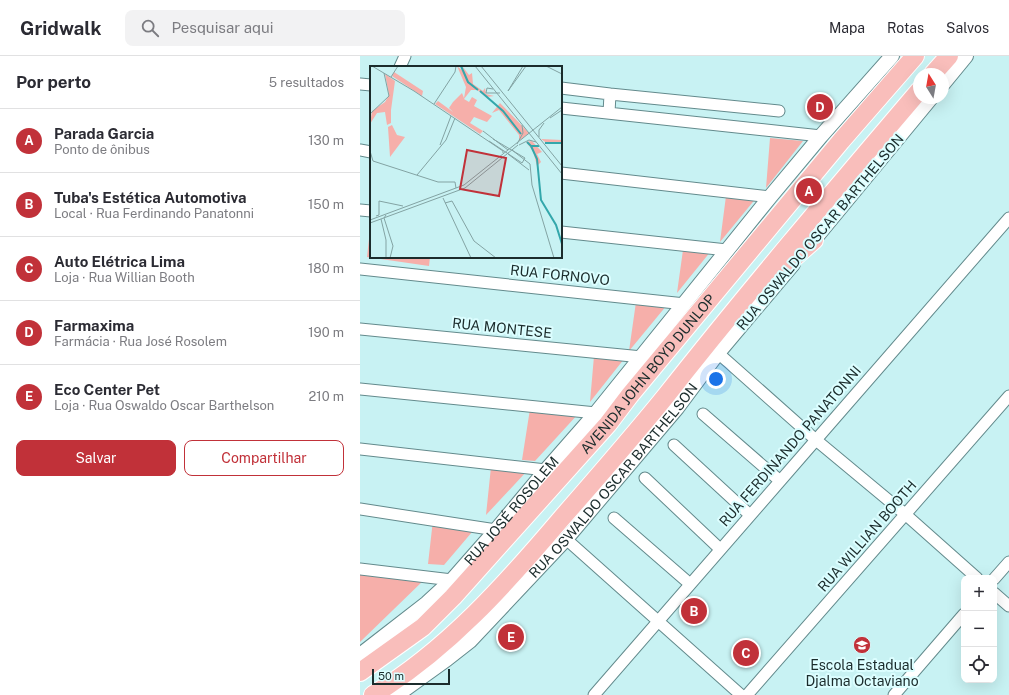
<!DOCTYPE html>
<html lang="pt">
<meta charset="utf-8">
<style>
:root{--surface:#fff;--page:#f2f2f3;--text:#2b2b33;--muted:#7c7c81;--line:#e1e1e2;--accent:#c13139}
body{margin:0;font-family:"Public Sans",sans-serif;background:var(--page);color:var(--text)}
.controls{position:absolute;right:12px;bottom:12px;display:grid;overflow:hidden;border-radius:8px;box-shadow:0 4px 16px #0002}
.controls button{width:36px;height:36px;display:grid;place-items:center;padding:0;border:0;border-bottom:1px solid var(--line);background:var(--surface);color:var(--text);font:20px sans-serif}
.compass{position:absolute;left:553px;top:12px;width:36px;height:36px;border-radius:50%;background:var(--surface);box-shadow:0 4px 16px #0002;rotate:349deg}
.scale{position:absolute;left:12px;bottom:10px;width:78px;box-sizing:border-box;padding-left:4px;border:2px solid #1b2c2c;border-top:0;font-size:11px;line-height:14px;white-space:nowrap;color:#1b2c2c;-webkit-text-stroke:3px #dcfeff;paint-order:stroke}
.you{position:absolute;left:356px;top:323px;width:14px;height:14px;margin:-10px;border:3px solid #fff;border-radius:50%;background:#1a73e8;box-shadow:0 0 0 6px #1a73e833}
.badge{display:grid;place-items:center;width:26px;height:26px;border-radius:50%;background:var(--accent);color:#fff;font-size:13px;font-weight:700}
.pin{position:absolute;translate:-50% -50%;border:2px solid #fff;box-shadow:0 1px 4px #0006}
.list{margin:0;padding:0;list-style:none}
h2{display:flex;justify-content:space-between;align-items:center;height:52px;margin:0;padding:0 16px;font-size:17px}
h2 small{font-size:13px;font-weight:400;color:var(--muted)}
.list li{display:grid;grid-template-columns:26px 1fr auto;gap:12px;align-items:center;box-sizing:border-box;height:64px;padding:0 16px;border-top:1px solid var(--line)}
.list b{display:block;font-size:15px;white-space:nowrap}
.list p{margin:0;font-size:13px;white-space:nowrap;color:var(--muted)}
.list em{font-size:13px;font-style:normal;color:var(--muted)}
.actions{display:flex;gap:8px;padding:12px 16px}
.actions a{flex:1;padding:9px 0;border:1px solid var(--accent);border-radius:8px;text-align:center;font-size:14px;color:var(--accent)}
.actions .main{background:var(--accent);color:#fff}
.icon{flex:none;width:22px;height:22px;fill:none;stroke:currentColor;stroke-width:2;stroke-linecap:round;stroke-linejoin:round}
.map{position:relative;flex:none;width:649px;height:639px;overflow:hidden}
header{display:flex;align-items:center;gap:24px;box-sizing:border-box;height:56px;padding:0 20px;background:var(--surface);border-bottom:1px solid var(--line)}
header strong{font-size:19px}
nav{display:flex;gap:22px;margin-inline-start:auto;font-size:14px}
.search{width:280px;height:36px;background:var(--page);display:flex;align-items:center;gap:10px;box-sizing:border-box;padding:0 14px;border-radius:8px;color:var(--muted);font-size:15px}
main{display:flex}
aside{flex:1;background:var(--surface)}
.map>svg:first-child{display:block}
</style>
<header>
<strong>Gridwalk</strong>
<div class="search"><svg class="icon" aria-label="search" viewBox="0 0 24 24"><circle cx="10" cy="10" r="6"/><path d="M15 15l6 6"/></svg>Pesquisar aqui</div>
<nav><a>Mapa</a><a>Rotas</a><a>Salvos</a></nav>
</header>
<main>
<aside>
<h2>Por perto<small>5 resultados</small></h2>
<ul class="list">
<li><span class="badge">A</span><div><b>Parada Garcia</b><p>Ponto de ônibus</p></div><em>130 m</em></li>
<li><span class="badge">B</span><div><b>Tuba's Estética Automotiva</b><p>Local · Rua Ferdinando Panatonni</p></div><em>150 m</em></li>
<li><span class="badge">C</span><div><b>Auto Elétrica Lima</b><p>Loja · Rua Willian Booth</p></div><em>180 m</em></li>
<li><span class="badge">D</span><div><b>Farmaxima</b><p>Farmácia · Rua José Rosolem</p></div><em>190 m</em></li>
<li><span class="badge">E</span><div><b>Eco Center Pet</b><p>Loja · Rua Oswaldo Oscar Barthelson</p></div><em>210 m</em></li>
</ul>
<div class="actions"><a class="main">Salvar</a><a>Compartilhar</a></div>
</aside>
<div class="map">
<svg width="649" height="639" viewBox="0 0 649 639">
<rect width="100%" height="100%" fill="#c8f2f3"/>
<path fill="#f6afaa" d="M410 82 443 85 406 132Z
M366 140 397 141 360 186Z
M11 165V201H70L69 210 7 201Z
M323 194 351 195 317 237Z
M276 246 307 249 269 295Z
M234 300 264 303 230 346Z
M170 353 219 357 175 405 162 404Z
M131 411 167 415 126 459Z
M73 464 118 469 84 509 68 508Z
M0 517 65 523 0 586Z"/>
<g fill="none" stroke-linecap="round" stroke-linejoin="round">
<defs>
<path id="minor" d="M40 11 45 0
M0 28 11 29
M201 32 250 38
M201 52 461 80
M249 57 250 38 419 55
M0 94 11 96
M201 117 410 141
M0 154 11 155
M201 176 367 194
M0 213 325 248
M0 273 282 301
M358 297 456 384 545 458 617 522
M0 333 236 357
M343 358 419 424
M314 389 390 459
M0 393 186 414
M285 422 360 493
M0 453 136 474
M254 462 330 528
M206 483 381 639
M0 513 92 524
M634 523 649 506
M634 537 649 550
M234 639C372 480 511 321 649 162
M387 639 649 340
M534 639 604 558"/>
<g id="tertiary">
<path d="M583 28 606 0"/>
<path d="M448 191 571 42"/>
<path id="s1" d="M0 599 67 547 92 524 136 474 186 414 236 357 410 141 461 80 532 0"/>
<path id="s2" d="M37 639 87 603 110 585 206 483 317 352 358 297 433 208"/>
</g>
<g id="primary">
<path d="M573 18 589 0"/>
<path d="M421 213 454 184"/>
<path id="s3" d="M0 616 63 571 93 541 248 368 270 339 481 85 555 0"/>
<path d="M13 639C87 594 145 529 201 463 236 423 271 383 305 341 387 237 473 136 559 35"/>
</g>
</defs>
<use href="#minor" stroke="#638a8c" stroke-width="13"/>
<use href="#tertiary" stroke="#638a8c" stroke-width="16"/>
<use href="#primary" stroke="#fff" stroke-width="20"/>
<use href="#minor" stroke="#fff" stroke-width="11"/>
<use href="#tertiary" stroke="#fff" stroke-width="14"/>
<use href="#primary" stroke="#f9bebb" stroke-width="18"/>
</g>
<defs>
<symbol id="school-disc" viewBox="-11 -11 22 22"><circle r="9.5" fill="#c13139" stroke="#dcfeff"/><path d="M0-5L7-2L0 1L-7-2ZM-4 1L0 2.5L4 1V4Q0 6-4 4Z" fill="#fff"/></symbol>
</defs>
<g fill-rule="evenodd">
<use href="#school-disc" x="492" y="579" width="20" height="20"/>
</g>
<g text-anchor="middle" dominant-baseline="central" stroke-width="4" stroke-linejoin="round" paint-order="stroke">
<g font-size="14" fill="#1b2c2c" stroke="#dcfeff">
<text transform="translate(460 176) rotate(-50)">RUA OSWALDO OSCAR BARTHELSON</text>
<text transform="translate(200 219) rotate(6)">RUA FORNOVO</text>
<text transform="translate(142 272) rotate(6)">RUA MONTESE</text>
<text stroke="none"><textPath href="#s3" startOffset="416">AVENIDA JOHN BOYD DUNLOP</textPath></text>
<text transform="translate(430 390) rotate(-49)">RUA FERDINANDO PANATONNI</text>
<text stroke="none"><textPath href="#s2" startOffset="306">RUA OSWALDO OSCAR BARTHELSON</textPath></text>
<text stroke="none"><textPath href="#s1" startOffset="210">RUA JOSÉ ROSOLEM</textPath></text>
<text transform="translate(507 480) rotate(-49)">RUA WILLIAN BOOTH</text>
</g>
<g font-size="14" fill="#1b2c2c" stroke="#dcfeff">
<text x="502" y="609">Escola Estadual<tspan x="502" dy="16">Djalma Octaviano</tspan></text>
</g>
</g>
<g transform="translate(10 10)">
<rect width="192" height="192" fill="#c8f2f3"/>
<path d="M87 0 94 6 93 1 99 9 102 7 103 18 113 25 115 22 116 28 124 30 117 31 107 24H101L94 33 99 36 102 31 107 34 104 40 122 50 117 56 104 51 100 57 113 65 110 68 65 38 68 35 83 46 79 42 83 36 92 27 94 32 96 21ZM24 6 53 25 52 30 22 10ZM15 8 25 15 21 44V57L17 59 15 46 7 47 0 58 2 45 15 36 19 29ZM130 37 159 67 149 75V69L129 44 122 47ZM22 59 27 69 35 71 20 91 18 61ZM171 73 192 74V78H178ZM162 75 172 86 167 88 171 96 167 100 163 85 156 76Z" fill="#f6afaa"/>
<path fill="none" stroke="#33a7ab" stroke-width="2" d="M91 0 98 16 108 24M110 25 133 45 151 68M157 76 161 80H169M175 77H192M161 80 167 93 171 134 186 159 192 178"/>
<path fill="none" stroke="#83a3a3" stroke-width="1" d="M2 0 44 25 133 85V87M105 0 192 108M111 0 192 100M153 0 138 25 156 0M176 0 192 8M21 11 28 0M123 23 117 22 116 27H130M64 38 85 6 86 0M0 48 19 30 14 7M180 52 192 44M113 65 138 84M169 71V64L174 57M119 75 152 97 155 92 123 73M147 78 153 67 152 59M70 79 81 50M149 79 159 74 166 76M142 84 160 98 162 119 184 192M0 85 3 95 68 116H85L86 122M138 88 159 104M47 109 76 74 85 52M73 132 101 192M75 137 82 135 104 175 126 192M16 149 14 152 23 180 20 192M6 150 9 149V135L33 140M11 153 16 174V192M0 154 94 119 192 41M0 157 95 122 148 79"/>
<path fill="#c13139" fill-opacity="0.15" stroke="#c13139" stroke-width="2" d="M97 84 136 92 129 130 90 123Z"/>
<rect width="192" height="192" fill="none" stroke="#1b2c2c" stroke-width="2"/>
</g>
</svg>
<div class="controls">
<button>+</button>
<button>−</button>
<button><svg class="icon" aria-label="locate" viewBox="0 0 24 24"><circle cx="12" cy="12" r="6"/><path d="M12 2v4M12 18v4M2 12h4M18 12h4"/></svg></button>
</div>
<svg class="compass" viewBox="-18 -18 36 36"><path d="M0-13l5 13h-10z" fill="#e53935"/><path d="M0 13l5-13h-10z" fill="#7c7c81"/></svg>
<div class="scale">50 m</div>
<div class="you"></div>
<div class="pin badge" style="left:449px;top:135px">A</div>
<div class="pin badge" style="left:334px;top:555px">B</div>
<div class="pin badge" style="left:386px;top:597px">C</div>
<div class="pin badge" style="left:460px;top:51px">D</div>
<div class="pin badge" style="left:151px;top:581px">E</div>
</div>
</main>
